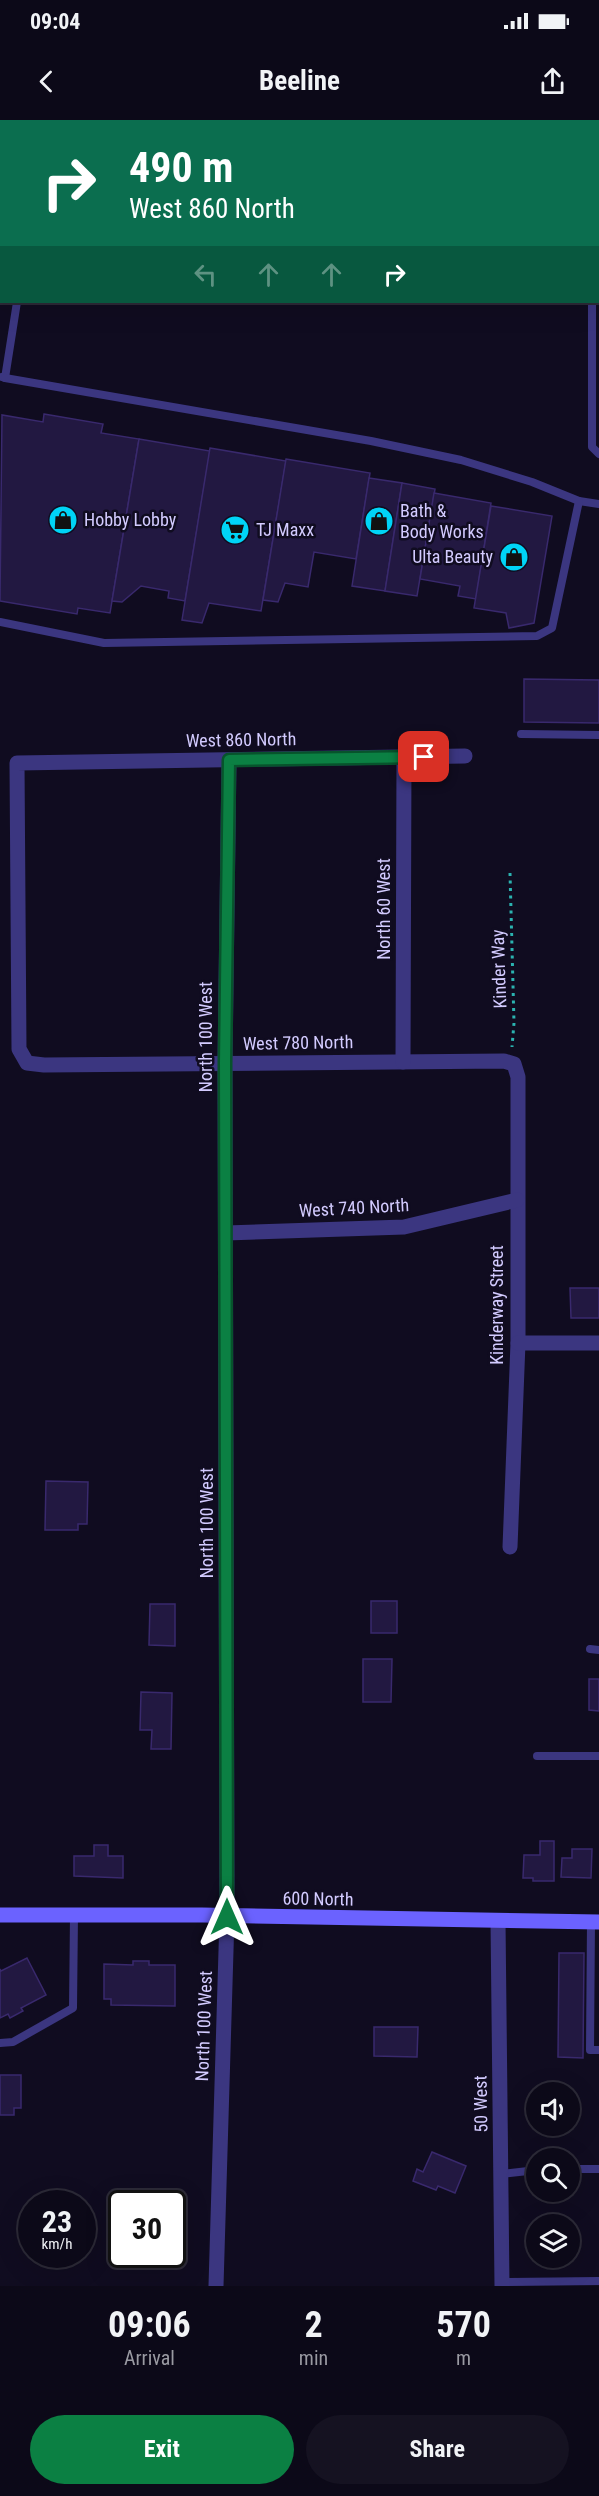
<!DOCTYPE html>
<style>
body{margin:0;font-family:"Roboto Condensed",sans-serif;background:#151221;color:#f1f3f6;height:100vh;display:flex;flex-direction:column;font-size:22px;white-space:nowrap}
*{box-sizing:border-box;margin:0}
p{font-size:20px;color:#9a9aa2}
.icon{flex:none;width:33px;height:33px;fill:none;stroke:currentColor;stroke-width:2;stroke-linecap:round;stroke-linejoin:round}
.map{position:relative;height:2166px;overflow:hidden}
.drawer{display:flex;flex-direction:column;background:#0c0918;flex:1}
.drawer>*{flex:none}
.hud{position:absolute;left:0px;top:0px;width:600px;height:183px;box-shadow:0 6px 24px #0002,0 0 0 2px #2c2a37;background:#0b6e4f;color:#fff;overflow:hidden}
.controls{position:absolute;left:526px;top:1962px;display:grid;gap:12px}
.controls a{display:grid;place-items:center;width:54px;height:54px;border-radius:50%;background:#0c0918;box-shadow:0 6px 24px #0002,0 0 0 2px #2c2a37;font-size:30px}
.speed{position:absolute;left:18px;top:2070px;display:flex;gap:12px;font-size:30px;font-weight:700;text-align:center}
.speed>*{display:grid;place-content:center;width:78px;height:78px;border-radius:50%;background:#0c0918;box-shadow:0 6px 24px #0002,0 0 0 2px #2c2a37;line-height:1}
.speed small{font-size:15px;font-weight:400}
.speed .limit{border:3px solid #111;border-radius:9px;background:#fff;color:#111}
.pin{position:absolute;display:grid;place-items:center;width:51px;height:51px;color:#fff;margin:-26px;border-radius:12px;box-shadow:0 3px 9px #0006}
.me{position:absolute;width:66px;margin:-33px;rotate:0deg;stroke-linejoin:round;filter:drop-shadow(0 0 4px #0008)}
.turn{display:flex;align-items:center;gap:21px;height:126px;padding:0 30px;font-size:27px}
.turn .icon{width:78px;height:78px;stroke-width:2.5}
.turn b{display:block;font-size:42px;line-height:51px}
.lanes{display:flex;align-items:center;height:57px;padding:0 30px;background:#0003;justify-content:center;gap:30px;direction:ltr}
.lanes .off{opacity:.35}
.eta{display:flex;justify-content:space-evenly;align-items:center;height:102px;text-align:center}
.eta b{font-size:36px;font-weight:700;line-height:42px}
.primary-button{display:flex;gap:12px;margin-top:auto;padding:12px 30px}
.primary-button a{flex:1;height:69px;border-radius:36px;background:#0b8043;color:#fff;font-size:24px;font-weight:700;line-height:69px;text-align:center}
.primary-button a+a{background:#151221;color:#f1f3f6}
.status{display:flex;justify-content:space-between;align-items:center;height:42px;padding:0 30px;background:#0c0918;direction:ltr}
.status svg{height:16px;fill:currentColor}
header{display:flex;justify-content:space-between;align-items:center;height:78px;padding:0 30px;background:#0c0918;font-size:27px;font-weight:700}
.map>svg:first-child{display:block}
.building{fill:#221841;stroke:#39296d;stroke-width:1.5}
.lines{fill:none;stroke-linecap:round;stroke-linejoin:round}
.path{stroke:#2bb3b0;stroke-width:3;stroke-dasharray:3 4.5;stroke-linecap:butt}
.lane{stroke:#3b3680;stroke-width:8}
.street{stroke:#3b3680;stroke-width:15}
.secondary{stroke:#6b62ff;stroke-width:15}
.route-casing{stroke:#07532c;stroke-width:15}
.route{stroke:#0b8043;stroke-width:10}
.labels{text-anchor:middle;stroke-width:5;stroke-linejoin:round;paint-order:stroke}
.poi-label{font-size:18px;fill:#d3cbff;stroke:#100c20;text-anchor:start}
.street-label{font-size:18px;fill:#d3cbff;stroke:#100c20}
</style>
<div class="status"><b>09:04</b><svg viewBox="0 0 49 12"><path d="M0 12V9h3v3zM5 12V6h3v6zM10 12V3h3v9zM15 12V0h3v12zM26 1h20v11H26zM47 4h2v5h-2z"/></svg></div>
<header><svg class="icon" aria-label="back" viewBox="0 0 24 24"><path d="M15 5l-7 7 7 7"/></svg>Beeline<svg class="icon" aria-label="share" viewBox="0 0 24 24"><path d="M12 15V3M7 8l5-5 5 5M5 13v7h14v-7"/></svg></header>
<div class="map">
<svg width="599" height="2166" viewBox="0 0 599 2166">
<rect width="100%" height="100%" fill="#100c20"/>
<!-- building -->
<g class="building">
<path d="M44,294L103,304L101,313L139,319L110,493L78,488L77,494L0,481L2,295L43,302Z"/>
<path d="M139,319L210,331L185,481L168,478L169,471L141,466L122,482L112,481Z"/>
<path d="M210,328L286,341L261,491L209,483L202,503L182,500Z"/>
<path d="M286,339L370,353L356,439L314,432L308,467L285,463L278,482L263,480Z"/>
<path d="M369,358L402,363L385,471L352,466Z"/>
<path d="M402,363L435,369L417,476L385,471Z"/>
<path d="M434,373L491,383L476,479L458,476L460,466L420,459Z"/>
<path d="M491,386L552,396L534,503L509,508L506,493L474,488Z"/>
<path d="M524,559L599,560V603L524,602Z"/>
<path d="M570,1168H599V1198H571Z"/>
<path d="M46,1361L88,1362L87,1404H78V1410H45Z"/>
<rect x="371" y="1481" width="26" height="32"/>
<path d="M150,1484H175V1526L149,1525Z"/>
<path d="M363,1539H392L391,1582H363Z"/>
<path d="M589,1559H599V1591L589,1590Z"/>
<path d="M141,1572L172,1573L171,1629H151L152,1610H140Z"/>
<path d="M540,1721H554V1761H533V1758H523L524,1735H540Z"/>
<path d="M94,1725H108V1736H123V1758L74,1756V1736H94Z"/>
<path d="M572,1729H592L591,1758L561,1757L562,1738H572Z"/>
<path d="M559,1833H584L583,1938L558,1937Z"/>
<path d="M27,1838L46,1875L21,1888L23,1891L10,1898L8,1894L0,1898V1849L1,1851Z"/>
<path d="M133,1841H149V1845H175V1886L111,1885V1879H104V1844L133,1845Z"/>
<path d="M374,1907H418L417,1937L374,1936Z"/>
<path d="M0,1955H21V1988H14V1995H0Z"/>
<path d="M432,2032L466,2046L455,2073L438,2066L436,2070L413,2061L417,2049L423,2052Z"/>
</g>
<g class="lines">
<!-- path -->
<path class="path" d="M510,753L514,903L512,927"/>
<!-- lane -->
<g class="lane">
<path d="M554,0V2"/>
<path d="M220,2L221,0"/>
<path d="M0,20H2"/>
<path d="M0,68H2"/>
<path d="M598,95H599"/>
<path d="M598,139H599"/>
<path d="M592,182V327L599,334"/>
<path d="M2,257L5,258L17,182"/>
<path d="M579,381L599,384"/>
<path d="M0,502L104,523L537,516L552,508L579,381L532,362L461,340L371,321L5,258"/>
<path d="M521,614L599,615"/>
<path d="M590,1529L599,1530"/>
<path d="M537,1636H599"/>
<path d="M591,1802L590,1930H599"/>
<path d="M0,1923L13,1922L73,1888L74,1795"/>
<path d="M570,2049H599"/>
<path d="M501,2054L537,2050"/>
<path d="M502,2162L599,2161"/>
</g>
<!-- street -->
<g class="street">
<path d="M465,636L17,643L19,929L27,943L44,945L504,941L514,944L518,957V1223L510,1427"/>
<path d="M403,942L404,637"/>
<path d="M226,1113L404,1107L517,1080"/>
<path d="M518,1223H599"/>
<path d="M498,1801L502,2166"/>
<path d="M216,2166L227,1797L225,943L229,640"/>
</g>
<!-- secondary -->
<path class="secondary" d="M0,1795H202L599,1802"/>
</g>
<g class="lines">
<!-- route casing -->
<g class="route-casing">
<path id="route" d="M227,1797L225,943L229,640L424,637"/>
</g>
<!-- route -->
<use href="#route" class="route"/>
</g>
<!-- icons -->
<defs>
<g id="shop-disc" transform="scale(1.5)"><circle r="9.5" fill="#00d4f6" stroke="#100c20"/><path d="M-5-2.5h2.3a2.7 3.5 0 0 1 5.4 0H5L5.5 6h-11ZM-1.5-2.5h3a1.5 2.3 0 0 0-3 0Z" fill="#111"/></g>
<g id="supermarket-disc" transform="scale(1.5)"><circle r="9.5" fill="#00d4f6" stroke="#100c20"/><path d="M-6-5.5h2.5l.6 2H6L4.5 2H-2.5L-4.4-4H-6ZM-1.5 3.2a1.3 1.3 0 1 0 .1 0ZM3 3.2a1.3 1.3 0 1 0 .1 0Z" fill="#111"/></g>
</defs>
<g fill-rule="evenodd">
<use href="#shop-disc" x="63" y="400"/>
<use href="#shop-disc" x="379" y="401"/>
<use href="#supermarket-disc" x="235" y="410"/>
<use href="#shop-disc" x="514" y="437"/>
</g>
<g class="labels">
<!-- poi labels -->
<g class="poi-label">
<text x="400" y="397">Bath &amp;<tspan x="400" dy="21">Body Works</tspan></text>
<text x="84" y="406">Hobby Lobby</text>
<text x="256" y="416">TJ Maxx</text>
<text x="493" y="443" text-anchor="end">Ulta Beauty</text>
</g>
<!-- street labels -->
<g class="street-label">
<text transform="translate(241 620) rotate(-1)" y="6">West 860 North</text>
<text transform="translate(384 789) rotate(-90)" y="6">North 60 West</text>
<text transform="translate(499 849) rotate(-92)" y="6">Kinder Way</text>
<text transform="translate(206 917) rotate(-90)" y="6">North 100 West</text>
<text transform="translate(298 923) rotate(-1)" y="6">West 780 North</text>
<text transform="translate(354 1088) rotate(-3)" y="6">West 740 North</text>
<text transform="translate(497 1185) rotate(-90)" y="6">Kinderway Street</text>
<text transform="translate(207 1403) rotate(-90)" y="6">North 100 West</text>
<text transform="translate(318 1779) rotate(1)" y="6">600 North</text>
<text transform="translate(204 1906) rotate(-88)" y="6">North 100 West</text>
<text transform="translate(481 1984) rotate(-91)" y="6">50 West</text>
</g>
</g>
</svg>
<div class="controls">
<a><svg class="icon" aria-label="sound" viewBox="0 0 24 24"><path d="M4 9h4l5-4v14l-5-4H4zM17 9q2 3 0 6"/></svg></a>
<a><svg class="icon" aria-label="search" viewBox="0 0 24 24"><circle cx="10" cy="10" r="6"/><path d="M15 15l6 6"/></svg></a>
<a><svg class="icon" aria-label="layers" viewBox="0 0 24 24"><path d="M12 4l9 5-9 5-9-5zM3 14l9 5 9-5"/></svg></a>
</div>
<div class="speed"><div>23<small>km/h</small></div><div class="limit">30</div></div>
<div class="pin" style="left:424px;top:637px;background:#d93025"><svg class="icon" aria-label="arrive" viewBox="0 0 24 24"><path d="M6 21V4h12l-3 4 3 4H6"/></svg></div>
<svg class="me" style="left:227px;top:1797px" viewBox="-20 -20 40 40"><path d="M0-17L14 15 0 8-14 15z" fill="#0b8043" stroke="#fff" stroke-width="4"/></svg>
<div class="hud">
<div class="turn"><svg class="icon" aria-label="right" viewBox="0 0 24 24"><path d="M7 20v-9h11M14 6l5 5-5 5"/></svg><div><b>490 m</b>West 860 North</div></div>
<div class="lanes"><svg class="icon off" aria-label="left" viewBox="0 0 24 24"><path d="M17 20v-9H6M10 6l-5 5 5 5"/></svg><svg class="icon off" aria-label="ahead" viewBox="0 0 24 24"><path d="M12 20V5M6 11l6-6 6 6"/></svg><svg class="icon off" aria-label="ahead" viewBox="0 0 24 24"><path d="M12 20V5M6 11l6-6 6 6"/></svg><svg class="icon" aria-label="right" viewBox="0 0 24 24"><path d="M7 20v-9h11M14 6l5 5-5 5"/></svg></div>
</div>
</div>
<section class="drawer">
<div class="eta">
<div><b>09:06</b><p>Arrival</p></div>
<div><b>2</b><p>min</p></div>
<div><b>570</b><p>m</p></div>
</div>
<div class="primary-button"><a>Exit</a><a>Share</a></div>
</section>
